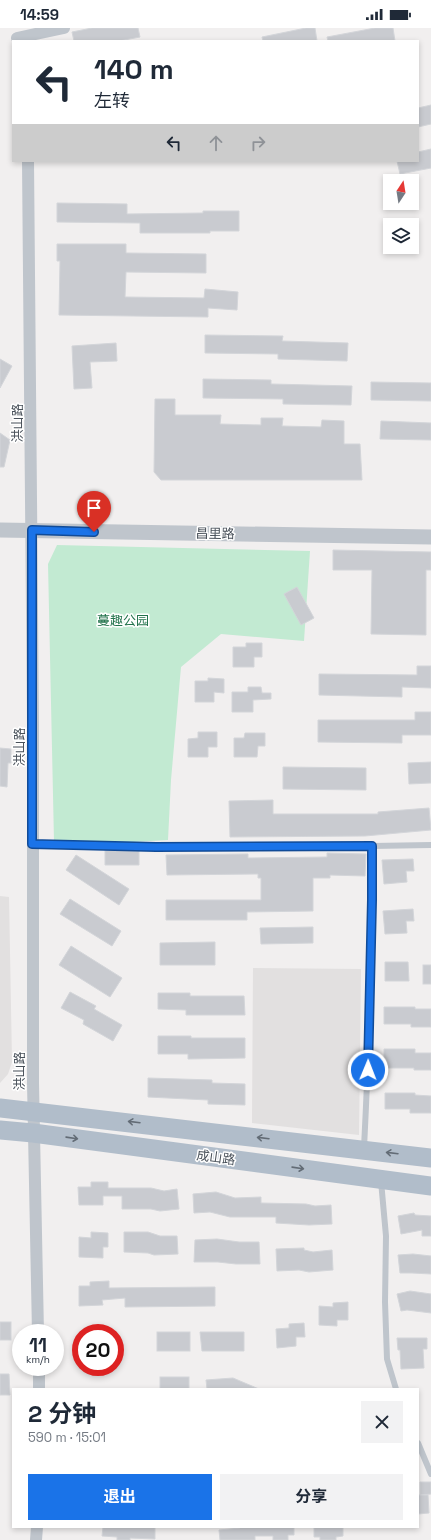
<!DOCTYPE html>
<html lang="zh">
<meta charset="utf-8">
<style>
body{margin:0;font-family:"Space Grotesk","Noto Sans SC",sans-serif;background:#f2f2f3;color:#1f2937;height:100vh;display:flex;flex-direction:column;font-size:15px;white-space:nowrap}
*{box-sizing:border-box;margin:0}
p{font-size:13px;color:#747a83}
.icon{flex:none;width:22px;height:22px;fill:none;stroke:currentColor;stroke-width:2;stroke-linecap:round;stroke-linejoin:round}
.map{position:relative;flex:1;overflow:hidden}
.side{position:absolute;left:12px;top:1360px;width:407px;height:140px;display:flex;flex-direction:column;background:#fff;border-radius:0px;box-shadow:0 2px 6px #0003}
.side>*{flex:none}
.top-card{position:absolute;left:12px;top:12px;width:407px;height:122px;border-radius:0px;box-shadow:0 2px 6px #0003;background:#fff;color:#1f2937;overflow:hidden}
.needle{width:26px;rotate:12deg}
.fabs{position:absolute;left:383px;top:146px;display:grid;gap:8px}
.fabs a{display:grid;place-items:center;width:36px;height:36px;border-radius:0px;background:#fff;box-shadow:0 2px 6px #0003;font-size:20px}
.speed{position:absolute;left:12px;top:1296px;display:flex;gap:8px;font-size:20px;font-weight:700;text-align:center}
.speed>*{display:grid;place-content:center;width:52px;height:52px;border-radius:50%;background:#fff;box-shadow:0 2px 6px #0003;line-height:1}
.speed small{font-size:10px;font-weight:400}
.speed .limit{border:6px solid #d22;background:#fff;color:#111}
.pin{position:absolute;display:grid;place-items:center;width:34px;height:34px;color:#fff;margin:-41px -17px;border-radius:50% 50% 50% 0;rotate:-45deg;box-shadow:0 0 4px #0007}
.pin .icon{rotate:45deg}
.me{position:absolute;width:44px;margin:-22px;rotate:1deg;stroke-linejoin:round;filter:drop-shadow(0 0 3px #0008)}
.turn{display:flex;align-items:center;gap:14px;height:84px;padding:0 16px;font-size:18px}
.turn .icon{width:52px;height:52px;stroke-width:2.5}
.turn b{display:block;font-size:28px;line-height:34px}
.lanes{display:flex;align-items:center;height:38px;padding:0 16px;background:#0003;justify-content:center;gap:20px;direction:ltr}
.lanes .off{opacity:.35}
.round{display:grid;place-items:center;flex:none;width:42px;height:42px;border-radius:0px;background:#f2f2f3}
.head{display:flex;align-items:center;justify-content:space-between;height:68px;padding:0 16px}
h1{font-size:24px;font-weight:700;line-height:30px}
.primary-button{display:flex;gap:8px;margin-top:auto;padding:8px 16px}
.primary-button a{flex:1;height:46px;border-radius:0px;background:#1a73e8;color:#fff;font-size:16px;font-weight:700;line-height:46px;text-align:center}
.primary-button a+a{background:#f2f2f3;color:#1f2937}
.status{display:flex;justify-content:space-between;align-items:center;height:28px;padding:0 20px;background:#fff;direction:ltr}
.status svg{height:11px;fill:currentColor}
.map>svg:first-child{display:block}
.education{fill:#e2e0e0}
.green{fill:#c2ead2}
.building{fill:#c9cbd0;stroke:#d3d5d9}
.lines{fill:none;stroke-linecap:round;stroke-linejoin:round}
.service{stroke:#bfc5cc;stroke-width:6}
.minor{stroke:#bfc5cc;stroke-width:12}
.tertiary{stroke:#bfc5cc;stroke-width:15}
.primary{stroke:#b1bdca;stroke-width:19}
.oneway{stroke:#636c76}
.route-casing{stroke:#114b97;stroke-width:10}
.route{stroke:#1a73e8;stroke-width:7}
.labels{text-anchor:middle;stroke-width:3;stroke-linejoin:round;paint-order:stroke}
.street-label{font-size:13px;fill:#49515a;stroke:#fff}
.park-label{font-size:13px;fill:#22734c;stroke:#fff}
</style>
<div class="status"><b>14:59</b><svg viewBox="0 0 49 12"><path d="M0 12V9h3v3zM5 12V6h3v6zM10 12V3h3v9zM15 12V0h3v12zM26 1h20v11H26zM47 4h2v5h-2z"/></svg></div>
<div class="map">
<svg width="431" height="1512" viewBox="0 0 431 1512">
<rect width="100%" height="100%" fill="#f1efef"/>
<!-- education -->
<g class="education">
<path d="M0,868L9,869L12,1034L8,1046L0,1055Z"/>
<path d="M253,940L361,941L359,1107L252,1095Z"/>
</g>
<!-- green -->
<path class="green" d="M57,517L310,523L304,613L221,606L181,639L171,752L168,812L96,816L54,813L48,536Z"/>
<!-- building -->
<g class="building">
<path d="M92,0H138L140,9L119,13H74L72,4Z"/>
<path d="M306,0H315L317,13H263L262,9Z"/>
<path d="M375,0H393L395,13H328L327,9Z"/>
<path d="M431,77V96L418,99V80Z"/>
<path d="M431,121V140L400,146L397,133H418V124Z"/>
<path d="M57,175L127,176V186L203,185V183H239V203H210V205H140V195L57,194Z"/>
<path d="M57,216H126V225L206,226V245L126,244L125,269L204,270L205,261L238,264L237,282L208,280V289L59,287L60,233H57Z"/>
<path d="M205,307L283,308L282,313L348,315L347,333L278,331V326L205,325Z"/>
<path d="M116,315L117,333L90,334L92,360L74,361L72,318Z"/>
<path d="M0,331L12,338L0,360Z"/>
<path d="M203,351L271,352V356L352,358L351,377L283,376V371L203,370Z"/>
<path d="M371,354L431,355V373L371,372Z"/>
<path d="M155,371H175V387H221L220,396L261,397V390H283L282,398L321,399L322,392L344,393V416H360L362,452H161L154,444Z"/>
<path d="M381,393L431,395V412L380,411Z"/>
<path d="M0,405L10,412L4,439H0Z"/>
<path d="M333,522L431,524V542H426V607L371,606L372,542H333Z"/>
<path d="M297,559L314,590L301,597L284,566Z"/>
<path d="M246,615H262V629H254V639H233V619H246Z"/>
<path d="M417,638H431V660L402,659V669L319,667V646L417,647Z"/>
<path d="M208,650L224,651V665L214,664V674H195V653H208Z"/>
<path d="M248,659H261L262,665H271V671L253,672V684H232V664H248Z"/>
<path d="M415,684H431V707H402V715L318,714V692H415Z"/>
<path d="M198,704H217V719H208V729H188V711L198,710Z"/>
<path d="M245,705H265V718H258L257,729H234V710H244Z"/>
<path d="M0,720L11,721V735H8L7,759L0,758Z"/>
<path d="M431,734V755L409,756L408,735Z"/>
<path d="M283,739L366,740V762L283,761Z"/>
<path d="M273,772V786H378V784L429,780L431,802L365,808L230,809L229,773Z"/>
<path d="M105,822L139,823V837H105Z"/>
<path d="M327,825L366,826L365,848L330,847V850H313V883L247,884V892H166V872H261V850H258V846L167,847L166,827L248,826V830L327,829Z"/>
<path d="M76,827L129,861L119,877L66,842Z"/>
<path d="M413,831L414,843H406L407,854L384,856L382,832Z"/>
<path d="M70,871L121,903L112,918L60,886Z"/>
<path d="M413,881L414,893H406L407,905L385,906L383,883Z"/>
<path d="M313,899V915L261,916L260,900Z"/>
<path d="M215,914V937H160V915Z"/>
<path d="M71,918L122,950L110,969L59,937Z"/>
<path d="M385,934H408L409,953H385Z"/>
<rect x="423" y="937" width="8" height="19"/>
<path d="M70,964L96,978L94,981L122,997L113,1013L83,996L84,992L61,980Z"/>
<path d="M158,965H190V968H244L245,987H186V982L158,981Z"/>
<path d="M384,979H415V981H431V999H411V996H384Z"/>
<path d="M158,1008H191V1010H245V1030L188,1031V1026H158Z"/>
<path d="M384,1021H415V1025H431V1042H414V1040H384Z"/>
<path d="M148,1050L212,1052V1055L245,1056V1077L208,1076V1072L148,1069Z"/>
<path d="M385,1065H415V1067L431,1068V1085H410V1081H385Z"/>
<path d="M91,1154H108V1160H151L164,1163L177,1161L179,1181L160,1183L151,1181H122V1168H103V1177H79L78,1159H91Z"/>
<path d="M216,1164L235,1170L261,1169V1175L306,1176L315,1178L331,1177L332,1196L309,1197L276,1195V1189H230L210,1184L194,1185L193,1166Z"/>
<path d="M414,1185L415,1187L431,1188V1208H422V1202L401,1206L398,1188Z"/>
<path d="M91,1204L108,1205V1219H103V1230L79,1229V1209L91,1210Z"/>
<path d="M124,1204H148L160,1208H177L178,1226L154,1227L148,1225L124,1224Z"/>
<path d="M217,1211L239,1214H259L260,1236H236L218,1234H194L195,1212Z"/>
<path d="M304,1220V1222L313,1224L332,1222L333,1242L309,1244L299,1242L277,1243L276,1221Z"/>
<path d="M413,1226L431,1228V1246L412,1245H400L398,1227Z"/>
<path d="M109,1253V1260L215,1259V1278L125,1279V1270L102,1272L103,1277L79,1278V1258H90V1254Z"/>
<path d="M410,1263L431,1266V1285L407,1282L401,1283L397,1266Z"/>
<path d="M348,1274V1292H337V1298L319,1297V1278L333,1279V1275Z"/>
<rect x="0" y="1294" width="11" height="18"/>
<path d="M304,1295L305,1309H296V1318L277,1320L276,1301L289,1300V1296Z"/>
<rect x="157" y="1304" width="33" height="19"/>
<path d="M200,1304H244V1323H202Z"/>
<path d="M397,1310H427V1321H423L424,1340L401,1341L400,1322H398Z"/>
<path d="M0,1346H9L10,1367H0Z"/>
<rect x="160" y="1349" width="29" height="12"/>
<path d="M233,1350L259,1361H207L206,1352Z"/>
<path d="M420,1454H431V1466L420,1467Z"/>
<path d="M418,1467H428L429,1485L418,1486Z"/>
<path d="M103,1499H155V1511L130,1510V1512H117V1509L102,1508Z"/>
<path d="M240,1499H294V1507H288V1512H273V1508H255V1512H220L219,1502L240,1500Z"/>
<path d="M314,1499H343V1508L336,1509V1512H320V1509H314Z"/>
</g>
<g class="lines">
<!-- service -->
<g class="service">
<path d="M32,816L156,819L372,818L431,817"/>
<path d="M364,1120C369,1020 373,919 372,818"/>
<path d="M381,1153L386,1208L385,1274L387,1331L396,1361"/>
<path d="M418,1415L431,1446"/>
</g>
<!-- minor -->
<g class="minor">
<path d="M17,10L64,0"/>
<path d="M28,133L33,696V1055L38,1305"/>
<path d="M39,1339V1361"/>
<path d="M36,1512L37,1499"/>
</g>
<!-- tertiary -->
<path class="tertiary" d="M0,502L431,509"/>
<!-- primary -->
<g class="primary">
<path d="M0,1080L431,1130"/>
<path d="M0,1102L33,1105L431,1158"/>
</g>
</g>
<!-- one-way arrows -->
<defs><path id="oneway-shaft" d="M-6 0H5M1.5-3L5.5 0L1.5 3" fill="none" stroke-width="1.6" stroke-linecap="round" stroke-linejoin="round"/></defs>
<g class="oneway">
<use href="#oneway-shaft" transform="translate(134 1094) rotate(-173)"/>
<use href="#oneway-shaft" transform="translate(72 1110) rotate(8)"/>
<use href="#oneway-shaft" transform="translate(263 1110) rotate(-173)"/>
<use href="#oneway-shaft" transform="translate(392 1125) rotate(-173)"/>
<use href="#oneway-shaft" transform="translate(298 1140) rotate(8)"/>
</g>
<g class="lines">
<!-- route casing -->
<g class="route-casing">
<path id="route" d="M94,504L32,502V816L156,819L372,818V872L368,1042"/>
</g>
<!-- route -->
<use href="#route" class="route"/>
</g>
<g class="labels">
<!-- street labels -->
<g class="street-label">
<text transform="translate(17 395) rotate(-90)" y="5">洪山路</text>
<text transform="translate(215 505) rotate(1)" y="5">昌里路</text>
<text transform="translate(19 719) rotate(-90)" y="5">洪山路</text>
<text transform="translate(19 1043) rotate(-90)" y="5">洪山路</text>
<text transform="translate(216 1129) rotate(8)" y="5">成山路</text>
</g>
<!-- park labels -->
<g class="park-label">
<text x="123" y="597">蔓趣公园</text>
</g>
</g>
</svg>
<div class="fabs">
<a><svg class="needle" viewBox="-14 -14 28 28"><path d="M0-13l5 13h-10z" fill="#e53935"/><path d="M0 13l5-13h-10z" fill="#747a83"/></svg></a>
<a><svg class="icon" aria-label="layers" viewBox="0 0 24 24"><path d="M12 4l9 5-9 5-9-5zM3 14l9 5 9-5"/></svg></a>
</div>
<div class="speed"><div>11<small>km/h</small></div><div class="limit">20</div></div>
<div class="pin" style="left:94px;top:504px;background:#d93025"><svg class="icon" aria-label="arrive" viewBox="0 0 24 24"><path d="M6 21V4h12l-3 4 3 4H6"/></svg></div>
<svg class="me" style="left:368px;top:1042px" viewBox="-20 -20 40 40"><circle r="17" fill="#1a73e8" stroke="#fff" stroke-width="3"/><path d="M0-11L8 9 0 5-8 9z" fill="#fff"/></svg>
<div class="top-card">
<div class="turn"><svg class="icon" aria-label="left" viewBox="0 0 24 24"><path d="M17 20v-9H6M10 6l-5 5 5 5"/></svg><div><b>140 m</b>左转</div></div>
<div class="lanes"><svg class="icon" aria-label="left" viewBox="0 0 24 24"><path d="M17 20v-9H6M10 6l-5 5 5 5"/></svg><svg class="icon off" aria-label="ahead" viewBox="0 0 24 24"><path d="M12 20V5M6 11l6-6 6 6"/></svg><svg class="icon off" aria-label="right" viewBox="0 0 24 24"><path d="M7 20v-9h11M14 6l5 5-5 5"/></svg></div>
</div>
<section class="side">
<div class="head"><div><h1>2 分钟</h1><p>590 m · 15:01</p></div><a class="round"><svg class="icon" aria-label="close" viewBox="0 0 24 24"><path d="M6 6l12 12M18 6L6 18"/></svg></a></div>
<div class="primary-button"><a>退出</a><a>分享</a></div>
</section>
</div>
